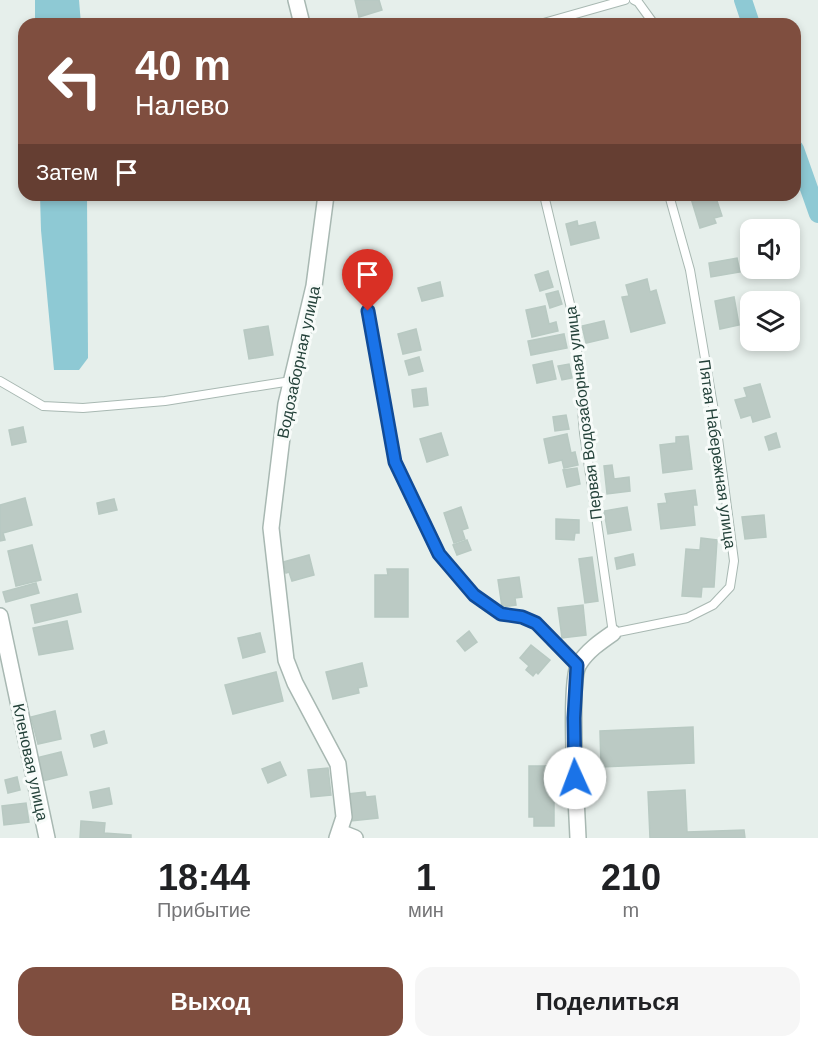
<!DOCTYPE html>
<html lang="ru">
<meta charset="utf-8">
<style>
body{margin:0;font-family:Arial,sans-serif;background:#f6f6f6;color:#202124;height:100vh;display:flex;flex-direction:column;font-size:22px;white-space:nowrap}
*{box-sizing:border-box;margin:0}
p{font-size:20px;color:#757577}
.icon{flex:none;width:33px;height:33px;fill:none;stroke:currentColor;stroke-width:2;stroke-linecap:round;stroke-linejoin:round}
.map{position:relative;height:838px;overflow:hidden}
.panel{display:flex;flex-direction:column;background:#fff;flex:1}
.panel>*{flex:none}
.hud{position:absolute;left:18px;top:18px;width:783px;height:183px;border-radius:18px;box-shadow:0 3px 9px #0003;background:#7f4e3f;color:#fff;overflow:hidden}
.controls{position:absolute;left:740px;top:219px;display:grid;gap:12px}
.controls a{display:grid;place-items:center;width:60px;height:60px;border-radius:12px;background:#fff;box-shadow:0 3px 9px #0003;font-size:30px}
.pin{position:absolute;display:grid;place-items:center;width:51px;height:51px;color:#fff;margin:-62px -26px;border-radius:50% 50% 50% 0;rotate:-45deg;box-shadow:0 0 6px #0007}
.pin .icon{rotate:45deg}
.me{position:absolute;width:66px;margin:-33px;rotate:358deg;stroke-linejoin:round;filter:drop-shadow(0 0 4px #0008)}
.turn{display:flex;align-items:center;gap:21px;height:126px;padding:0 18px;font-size:27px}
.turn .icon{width:78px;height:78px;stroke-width:2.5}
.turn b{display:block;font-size:42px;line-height:51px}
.then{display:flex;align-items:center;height:57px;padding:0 18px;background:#0003;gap:12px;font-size:22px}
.eta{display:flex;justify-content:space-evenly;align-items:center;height:102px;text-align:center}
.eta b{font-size:36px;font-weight:800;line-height:42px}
.action{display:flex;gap:12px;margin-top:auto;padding:12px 18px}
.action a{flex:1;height:69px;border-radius:18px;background:#7f4e3f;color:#fff;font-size:24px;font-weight:800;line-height:69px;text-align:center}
.action a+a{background:#f6f6f6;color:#202124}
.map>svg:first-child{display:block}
.water{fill:#8ec9d4}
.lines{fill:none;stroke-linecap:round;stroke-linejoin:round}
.canal{stroke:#8ec9d4;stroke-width:18}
.building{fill:#bbcac4;stroke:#b8c9c2;stroke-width:1.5}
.service-casing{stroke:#a8b8b2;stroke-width:10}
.minor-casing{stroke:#a8b8b2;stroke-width:18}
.service{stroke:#fff;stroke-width:8}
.minor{stroke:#fff;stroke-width:15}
.route-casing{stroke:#114b97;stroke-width:15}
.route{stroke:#1a73e8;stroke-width:10}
.labels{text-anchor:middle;stroke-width:6;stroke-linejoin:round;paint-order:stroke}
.street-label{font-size:16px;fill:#24423a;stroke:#f7fbf9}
</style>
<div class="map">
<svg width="818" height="838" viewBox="0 0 818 838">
<rect width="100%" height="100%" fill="#e6efeb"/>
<!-- water -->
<g class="water">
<path d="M35,0H79L81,24H35Z"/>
<path d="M40,195H87L88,358L79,370H54L41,230Z"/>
</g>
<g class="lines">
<!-- canal -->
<g class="canal">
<path d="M743,0L751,24"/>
<path d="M795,149L818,214"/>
</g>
</g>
<!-- building -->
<g class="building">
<path d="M355,0H379L382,10L359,17Z"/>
<path d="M690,195H715L722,216L714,218L716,223L700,228Z"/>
<path d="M577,221L578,226L595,222L599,238L571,245L566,224Z"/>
<path d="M737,258L740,272L711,277L709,263Z"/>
<path d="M548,271L553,287L540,291L535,275Z"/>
<path d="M647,279L650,292L656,290L665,323L631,332L622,297L629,296L626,285Z"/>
<path d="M440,282L443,296L422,301L418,288Z"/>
<path d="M558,291L562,304L550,308L546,294Z"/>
<path d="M734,297L739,325L720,329L715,301Z"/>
<path d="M545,306L549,324L556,322L558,331L532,337L526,310Z"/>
<path d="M604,321L608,338L586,343L582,326Z"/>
<path d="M268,326L273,355L249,359L244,330Z"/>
<path d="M416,329L421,350L403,354L398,334Z"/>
<path d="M564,334L567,348L531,355L528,341Z"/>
<path d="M419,357L423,371L409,375L405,361Z"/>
<path d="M552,361L556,379L537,383L533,365Z"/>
<path d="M569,364L572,378L562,380L558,366Z"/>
<path d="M760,384L770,417L753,422L751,415L741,418L735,400L747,397L744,388Z"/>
<path d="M426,388L428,405L414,407L412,390Z"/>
<path d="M566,415L569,429L555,431L553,417Z"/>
<path d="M23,427L26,442L12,445L9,430Z"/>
<path d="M441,433L448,455L427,462L420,439Z"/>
<path d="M776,433L780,447L769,450L765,437Z"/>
<path d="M567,434L571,453L575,452L578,465L564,468L562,460L549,463L544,439Z"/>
<path d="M688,436L692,469L663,473L660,445L676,443V437Z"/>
<path d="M612,465L614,479L629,477L630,491L607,494L604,466Z"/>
<path d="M577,468L580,484L567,487L563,470Z"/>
<path d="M695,490L697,505H693L695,525L661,529L658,504L667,503L665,494Z"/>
<path d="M25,498L32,525L3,533L5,540L0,541V505Z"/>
<path d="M114,499L117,510L99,514L97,503Z"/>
<path d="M461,507L468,528L462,530L465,539L454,543L444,513Z"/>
<path d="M627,507L631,530L608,534L604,511Z"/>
<path d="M764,515L766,537L745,539L742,517Z"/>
<path d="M556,519L579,520V533H575L574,540L556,539Z"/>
<path d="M701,538L717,540L714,587H702L701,597L682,596L686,549L700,550Z"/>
<path d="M467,540L471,550L457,555L453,545Z"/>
<path d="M32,545L41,580L16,586L8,551Z"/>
<path d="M633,554L635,565L617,569L615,558Z"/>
<path d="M309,555L314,575L292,581L289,572L286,573L283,562Z"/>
<path d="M592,557L598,601L585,603L579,559Z"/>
<path d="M387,569H408V617H375V575H388Z"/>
<path d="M519,577L522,597L515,598L516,605L502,607L498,580Z"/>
<path d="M36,583L39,593L6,602L3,592Z"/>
<path d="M77,594L81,612L35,623L31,605Z"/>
<path d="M583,605L586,635L562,638L558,608Z"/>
<path d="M67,621L73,649L39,655L33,628Z"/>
<path d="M469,631L477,642L465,651L457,641Z"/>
<path d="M260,633L265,652L243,658L238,638Z"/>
<path d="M531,645L550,660L538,674L536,672L533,676L526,670L529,666L520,658Z"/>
<path d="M362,663L367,686L358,688L359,693L333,699L326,672Z"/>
<path d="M276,672L283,701L233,714L225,685Z"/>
<path d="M55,711L61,739L38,744L31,717Z"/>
<path d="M693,727L694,763L601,767L600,731Z"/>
<path d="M104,731L107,743L94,747L91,735Z"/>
<path d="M61,752L67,775L42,781L36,758Z"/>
<path d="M280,762L286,775L268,783L262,769Z"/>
<path d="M529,766H554V826H534V817H529Z"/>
<path d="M328,768L331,795L311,797L308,770Z"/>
<path d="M17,777L20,790L8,793L5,780Z"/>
<path d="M109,788L112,804L93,808L90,792Z"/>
<path d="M685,790L687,832L744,830L745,838H650L648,792Z"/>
<path d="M365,792L366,797L375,796L378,818L351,821L348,794Z"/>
<path d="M26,803L29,822L4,825L2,806Z"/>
<path d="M81,821L105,823L104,833L131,835V838H80Z"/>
</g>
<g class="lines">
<!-- service casing -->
<g class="service-casing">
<g id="service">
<path d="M634,0L638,2L654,24"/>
<path d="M540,24L625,0"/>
<path d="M544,195L575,325L584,433L613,633L687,618L713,605L730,587L734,561L716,423L690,270L669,195"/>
<path d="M368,311L395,462L439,554L474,595L501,614L522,617L536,623L577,665"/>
<path d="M0,381L43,406L83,408L165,401L291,381"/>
</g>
</g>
<!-- minor casing -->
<g class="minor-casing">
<g id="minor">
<path d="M296,0L302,24"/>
<path d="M326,195L314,286L286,404L271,528L286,660L295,683L338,764L344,817L337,838"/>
<path d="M0,616L47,838"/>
<path d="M340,832L355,838"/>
<path d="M578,838C577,810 568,681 579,664C587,651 600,642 613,633"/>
</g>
</g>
<!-- service -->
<use href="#service" class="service"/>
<!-- minor -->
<use href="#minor" class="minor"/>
</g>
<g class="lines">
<!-- route casing -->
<g class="route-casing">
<path id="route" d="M368,311L395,462L439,554L474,595L501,614L522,617L536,623L577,665L574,718L575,778"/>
</g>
<!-- route -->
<use href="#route" class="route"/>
</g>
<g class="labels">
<!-- street labels -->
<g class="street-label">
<text transform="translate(298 362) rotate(-78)" y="6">Водозаборная улица</text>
<text transform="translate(583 413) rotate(-97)" y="6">Первая Водозаборная улица</text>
<text transform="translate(718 454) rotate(82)" y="6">Пятая Набережная улица</text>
<text transform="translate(31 762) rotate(78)" y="6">Кленовая улица</text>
</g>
</g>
</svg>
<div class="controls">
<a><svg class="icon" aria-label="sound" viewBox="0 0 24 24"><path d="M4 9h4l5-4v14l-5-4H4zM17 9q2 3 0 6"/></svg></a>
<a><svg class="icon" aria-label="layers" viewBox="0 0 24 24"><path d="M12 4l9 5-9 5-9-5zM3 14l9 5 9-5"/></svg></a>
</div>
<div class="pin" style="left:368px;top:311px;background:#d93025"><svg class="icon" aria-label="arrive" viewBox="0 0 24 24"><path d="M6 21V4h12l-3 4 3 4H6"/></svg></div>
<svg class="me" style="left:575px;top:778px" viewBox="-20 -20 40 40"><circle r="19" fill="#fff"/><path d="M0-13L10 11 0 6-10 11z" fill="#1a73e8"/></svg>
<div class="hud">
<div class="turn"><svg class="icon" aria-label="left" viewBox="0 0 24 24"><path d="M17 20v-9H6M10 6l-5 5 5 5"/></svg><div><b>40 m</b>Налево</div></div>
<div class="then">Затем<svg class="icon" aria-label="arrive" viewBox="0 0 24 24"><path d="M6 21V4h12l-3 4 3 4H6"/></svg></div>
</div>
</div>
<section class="panel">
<div class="eta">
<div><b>18:44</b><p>Прибытие</p></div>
<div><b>1</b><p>мин</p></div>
<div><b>210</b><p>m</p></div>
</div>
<div class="action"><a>Выход</a><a>Поделиться</a></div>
</section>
